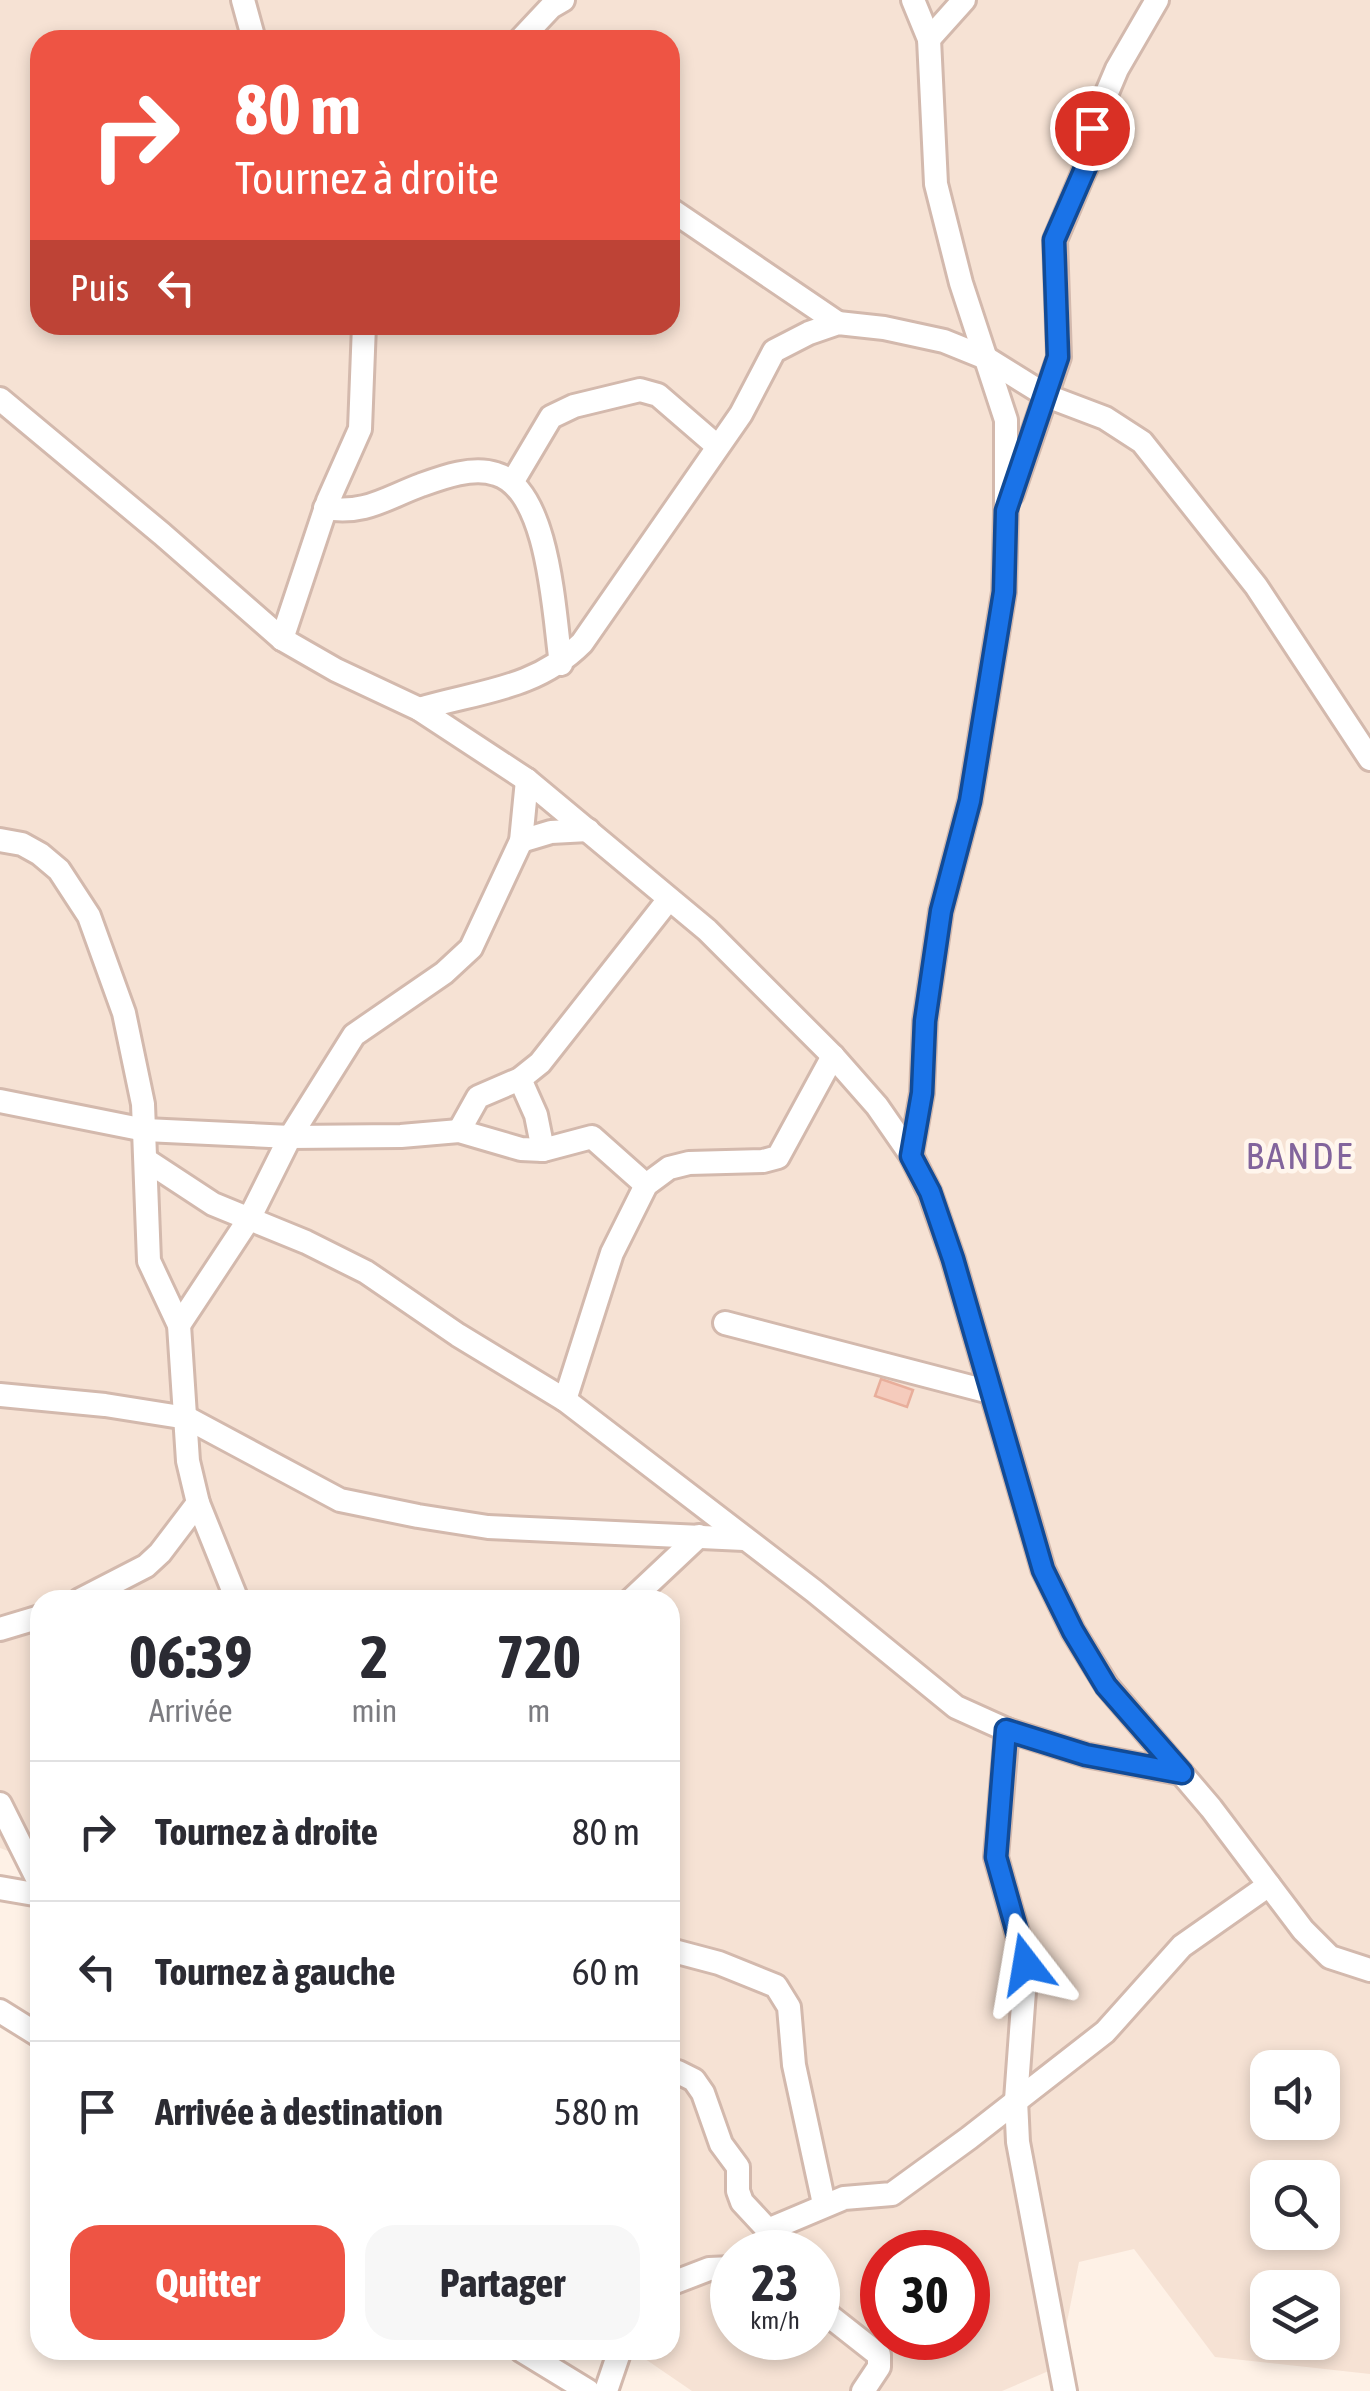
<!DOCTYPE html>
<html lang="fr">
<meta charset="utf-8">
<style>
body{margin:0;font-family:"Asap Condensed",sans-serif;background:#f7f7f7;color:#2b2b33;height:100vh;display:flex;flex-direction:column;font-size:38px;white-space:nowrap}
*{box-sizing:border-box;margin:0}
p{font-size:32px;color:#7c7c81}
.icon{flex:none;width:55px;height:55px;fill:none;stroke:currentColor;stroke-width:2;stroke-linecap:round;stroke-linejoin:round}
.map{position:relative;flex:1;overflow:hidden}
.panel{position:absolute;left:30px;top:1590px;width:650px;height:770px;display:flex;flex-direction:column;background:#fff;border-radius:30px;box-shadow:0 5px 15px #0003}
.panel>*{flex:none}
.guide{position:absolute;left:30px;top:30px;width:650px;height:305px;border-radius:30px;box-shadow:0 5px 15px #0003;background:#ee5444;color:#fff;overflow:hidden}
.buttons{position:absolute;left:1250px;top:2050px;display:grid;gap:20px}
.buttons a{display:grid;place-items:center;width:90px;height:90px;border-radius:20px;background:#fff;box-shadow:0 5px 15px #0003;font-size:50px}
.speed{position:absolute;left:710px;top:2230px;display:flex;gap:20px;font-size:50px;font-weight:700;text-align:center}
.speed>*{display:grid;place-content:center;width:130px;height:130px;border-radius:50%;background:#fff;box-shadow:0 5px 15px #0003;line-height:1}
.speed small{font-size:25px;font-weight:400}
.speed .limit{border:15px solid #d22;background:#fff;color:#111}
.pin{position:absolute;display:grid;place-items:center;width:85px;height:85px;color:#fff;margin:-42px;border:5px solid #fff;border-radius:50%;box-shadow:0 2px 10px #0007}
.me{position:absolute;width:110px;margin:-55px;rotate:346deg;stroke-linejoin:round;filter:drop-shadow(0 0 8px #0008)}
.turn{display:flex;align-items:center;gap:35px;height:210px;padding:0 40px;font-size:45px}
.turn .icon{width:130px;height:130px;stroke-width:2.5}
.turn b{display:block;font-size:70px;line-height:85px}
.then{display:flex;align-items:center;height:95px;padding:0 40px;background:#0003;gap:20px;font-size:38px}
.eta{display:flex;justify-content:space-evenly;align-items:center;height:170px;text-align:center}
.eta b{font-size:60px;font-weight:700;line-height:70px}
.cta{display:flex;gap:20px;margin-top:auto;padding:20px 40px}
.cta a{flex:1;height:115px;border-radius:30px;background:#ee5444;color:#fff;font-size:40px;font-weight:700;line-height:115px;text-align:center}
.cta a+a{background:#f7f7f7;color:#2b2b33}
ul{padding:0;list-style:none}
li{display:flex;align-items:center;gap:30px;height:140px;padding:0 40px;border-top:2px solid #e1e1e2}
li div{flex:1}
li b{display:block;font-size:38px}
li em{font-style:normal}
.map>svg:first-child{display:block}
.residential{fill:#f6e2d4;fill-rule:evenodd}
.building{fill:#f5cbbc;stroke:#e8ae9b;stroke-width:2.5}
.lines{fill:none;stroke-linecap:round;stroke-linejoin:round}
.street-casing{stroke:#d3b9ad;stroke-width:28}
.street{stroke:#fff;stroke-width:22}
.route-casing{stroke:#114b97;stroke-width:25}
.route{stroke:#1a73e8;stroke-width:18}
.labels{text-anchor:middle;stroke-width:9;stroke-linejoin:round;paint-order:stroke}
.quarter-label{font-size:38px;letter-spacing:2.5px;fill:#82649c;stroke:#fff6ed}
</style>
<div class="map">
<svg width="1370" height="2391" viewBox="0 0 1370 2391">
<rect width="100%" height="100%" fill="#fef1e6"/>
<!-- residential -->
<path class="residential" d="M0,0H1370V2374L1215,2357L1134,2249L1079,2262L1058,2367L1002,2391H692L632,2350H670V1600H40V1863L0,1848ZM40,40H670V325H40ZM1268,2068H1322V2122H1268ZM1268,2178H1322V2232H1268ZM732,2252H818V2338H732ZM882,2252H968V2338H882ZM1268,2288H1322V2342H1268Z"/>
<!-- building -->
<path class="building" d="M881,1379L913,1390L907,1407L875,1396Z"/>
<g class="lines">
<!-- street casing -->
<g class="street-casing">
<g id="street">
<path d="M243,0L254,40"/>
<path d="M929,39L964,0"/>
<path d="M520,40L551,7L563,0"/>
<path d="M670,209L838,323"/>
<path d="M0,399L162,534L282,639L336,670L419,709L527,780L707,930L833,1056L877,1106L911,1155L930,1193L953,1259L1043,1569L1073,1631L1107,1686L1211,1808L1303,1930L1330,1957L1370,1970"/>
<path d="M513,481L551,417L574,406L640,390L658,395L717,446"/>
<path d="M1012,494L1059,357L1055,240L1088,162L1092,128L1117,69L1157,0"/>
<path d="M325,508C364,515 386,498 421,485C443,477 473,466 496,474C550,490 554,617 561,664"/>
<path d="M282,639L328,501L360,429L364,325"/>
<path d="M419,709C480,691 536,689 582,643L741,414L774,351L809,333L838,323L884,328L944,341L986,358L1047,396L1105,418L1142,442L1256,586L1370,759"/>
<path d="M0,840L22,844L40,854L59,870L89,916L124,1013L143,1104L149,1261L179,1325L188,1461L198,1503L237,1600"/>
<path d="M521,841L551,832L588,830"/>
<path d="M520,1079L536,1115L543,1150"/>
<path d="M0,1101L145,1130L290,1137L401,1136L459,1131L521,1149L543,1150L592,1137L646,1185"/>
<path d="M459,1131L478,1097L520,1079L540,1063L669,899"/>
<path d="M911,1155L922,1093L925,1021L941,911L970,801L1004,592L1006,511V420L961,283L936,184L929,39L913,0"/>
<path d="M146,1160L213,1204L306,1242L366,1272L458,1335L565,1400L814,1591L956,1707L1007,1730L1086,1755L1181,1773"/>
<path d="M725,1323L990,1392"/>
<path d="M179,1325L249,1219L290,1137L354,1035L444,973L471,948L521,841L527,780"/>
<path d="M0,1395L105,1405L187,1418L340,1500L418,1516L488,1527L744,1539"/>
<path d="M565,1400L612,1253L646,1185L669,1168L689,1163L763,1161L778,1157L833,1056"/>
<path d="M80,1600L146,1566L160,1553L198,1503"/>
<path d="M631,1600L699,1536"/>
<path d="M0,1629L40,1617"/>
<path d="M1007,1730L996,1857L1026,1964L1016,2100L1018,2142L1065,2391"/>
<path d="M0,1804L40,1884"/>
<path d="M0,1888L40,1895"/>
<path d="M670,1950L719,1963L776,1986L789,2007L794,2065L824,2204"/>
<path d="M0,2011L40,2036"/>
<path d="M678,2072L694,2080L703,2093L721,2144L738,2167V2191L742,2202L768,2230L775,2252"/>
<path d="M768,2230L844,2198L892,2194L969,2138L1105,2032L1182,1946L1269,1885"/>
<path d="M670,2284L709,2269L732,2268"/>
<path d="M818,2307L879,2355V2367L863,2391"/>
<path d="M521,2350L588,2391"/>
<path d="M606,2391L620,2350"/>
</g>
</g>
<!-- street -->
<use href="#street" class="street"/>
</g>
<g class="lines">
<!-- route casing -->
<g class="route-casing">
<path id="route" d="M1026,1964L996,1857L1006,1730L1086,1755L1182,1773L1106,1686L1073,1631L1043,1570L953,1259L930,1192L911,1156L922,1093L925,1021L941,911L970,801L1004,592L1006,511L1058,357L1054,240L1088,162L1092,128"/>
</g>
<!-- route -->
<use href="#route" class="route"/>
</g>
<g class="labels">
<!-- quarter labels -->
<g class="quarter-label">
<text x="1300" y="1169">BANDE</text>
</g>
</g>
</svg>
<div class="buttons">
<a><svg class="icon" aria-label="sound" viewBox="0 0 24 24"><path d="M4 9h4l5-4v14l-5-4H4zM17 9q2 3 0 6"/></svg></a>
<a><svg class="icon" aria-label="search" viewBox="0 0 24 24"><circle cx="10" cy="10" r="6"/><path d="M15 15l6 6"/></svg></a>
<a><svg class="icon" aria-label="layers" viewBox="0 0 24 24"><path d="M12 4l9 5-9 5-9-5zM3 14l9 5 9-5"/></svg></a>
</div>
<div class="speed"><div>23<small>km/h</small></div><div class="limit">30</div></div>
<div class="pin" style="left:1092px;top:128px;background:#d93025"><svg class="icon" aria-label="arrive" viewBox="0 0 24 24"><path d="M6 21V4h12l-3 4 3 4H6"/></svg></div>
<svg class="me" style="left:1026px;top:1964px" viewBox="-20 -20 40 40"><path d="M0-17L14 15 0 8-14 15z" fill="#1a73e8" stroke="#fff" stroke-width="4"/></svg>
<div class="guide">
<div class="turn"><svg class="icon" aria-label="right" viewBox="0 0 24 24"><path d="M7 20v-9h11M14 6l5 5-5 5"/></svg><div><b>80 m</b>Tournez à droite</div></div>
<div class="then">Puis<svg class="icon" aria-label="left" viewBox="0 0 24 24"><path d="M17 20v-9H6M10 6l-5 5 5 5"/></svg></div>
</div>
<section class="panel">
<div class="eta">
<div><b>06:39</b><p>Arrivée</p></div>
<div><b>2</b><p>min</p></div>
<div><b>720</b><p>m</p></div>
</div>
<ul>
<li><svg class="icon" aria-label="right" viewBox="0 0 24 24"><path d="M7 20v-9h11M14 6l5 5-5 5"/></svg><div><b>Tournez à droite</b></div><em>80 m</em></li>
<li><svg class="icon" aria-label="left" viewBox="0 0 24 24"><path d="M17 20v-9H6M10 6l-5 5 5 5"/></svg><div><b>Tournez à gauche</b></div><em>60 m</em></li>
<li><svg class="icon" aria-label="arrive" viewBox="0 0 24 24"><path d="M6 21V4h12l-3 4 3 4H6"/></svg><div><b>Arrivée à destination</b></div><em>580 m</em></li>
</ul>
<div class="cta"><a>Quitter</a><a>Partager</a></div>
</section>
</div>
